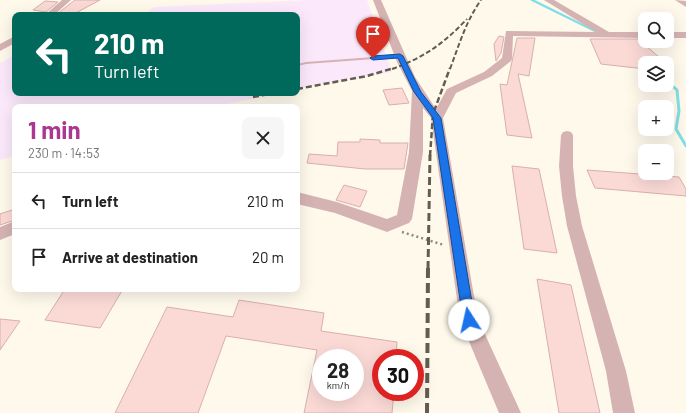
<!DOCTYPE html>
<meta charset="utf-8">
<style>
body{margin:0;font-family:Barlow,sans-serif;background:#f6f6f6;color:#222;height:100vh;display:flex;flex-direction:column;font-size:15px;white-space:nowrap}
*{box-sizing:border-box;margin:0}
p{font-size:13px;color:#767676}
.icon{flex:none;width:22px;height:22px;fill:none;stroke:currentColor;stroke-width:2;stroke-linecap:round;stroke-linejoin:round}
.map{position:relative;flex:1;overflow:hidden}
.sheet{position:absolute;left:12px;top:104px;width:288px;height:188px;display:flex;flex-direction:column;background:#fff;border-radius:8px;box-shadow:0 4px 16px #0002}
.sheet>*{flex:none}
.banner{position:absolute;left:12px;top:12px;width:288px;height:84px;border-radius:8px;box-shadow:0 4px 16px #0002;background:#00695c;color:#fff;overflow:hidden}
.controls{position:absolute;left:638px;top:12px;display:grid;gap:8px}
.controls a{display:grid;place-items:center;width:36px;height:36px;border-radius:8px;background:#fff;box-shadow:0 4px 16px #0002;font-size:20px}
.speed{position:absolute;left:312px;top:349px;display:flex;gap:8px;font-size:20px;font-weight:700;text-align:center}
.speed>*{display:grid;place-content:center;width:52px;height:52px;border-radius:50%;background:#fff;box-shadow:0 4px 16px #0002;line-height:1}
.speed small{font-size:10px;font-weight:400}
.speed .limit{border:6px solid #d22;background:#fff;color:#111}
.pin{position:absolute;display:grid;place-items:center;width:34px;height:34px;color:#fff;margin:-41px -17px;border-radius:50% 50% 50% 0;rotate:-45deg;box-shadow:0 0 4px #0007}
.pin .icon{rotate:45deg}
.me{position:absolute;width:44px;margin:-22px;rotate:350deg;stroke-linejoin:round;filter:drop-shadow(0 0 3px #0008)}
.turn{display:flex;align-items:center;gap:14px;height:84px;padding:0 16px;font-size:18px}
.turn .icon{width:52px;height:52px;stroke-width:2.5}
.turn b{display:block;font-size:28px;line-height:34px}
.round{display:grid;place-items:center;flex:none;width:42px;height:42px;border-radius:8px;background:#f6f6f6}
.headline{display:flex;align-items:center;justify-content:space-between;height:68px;padding:0 16px}
h1{font-size:24px;font-weight:700;line-height:30px;color:#ab3790}
ul{padding:0;list-style:none}
li{display:flex;align-items:center;gap:12px;height:56px;padding:0 16px;border-top:1px solid #e0e0e0}
li div{flex:1}
li b{display:block;font-size:15px}
li em{font-style:normal}
.map>svg:first-child{display:block}
.industrial{fill:#fbe9fb}
.lines{fill:none;stroke-linecap:round;stroke-linejoin:round}
.stream-far1{stroke:#81dfe5;stroke-width:2.5}
.stream{stroke:#81dfe5;stroke-width:3}
.building{fill:#fbdad6;stroke:#d7b0ab;fill-rule:evenodd}
.path{stroke:#8e897c;stroke-width:2.5;stroke-dasharray:2 3;stroke-linecap:butt}
.lane{fill:#d6b3b3;fill-rule:evenodd}
.street{fill:#d6b3b3;fill-rule:evenodd}
.rail-far3{stroke:#625d50;stroke-width:2;stroke-dasharray:5 2.5;stroke-linecap:butt}
.rail-far2{stroke:#625d50;stroke-width:2.5;stroke-dasharray:6 3;stroke-linecap:butt}
.rail-far1{stroke:#625d50;stroke-width:3;stroke-dasharray:8 4;stroke-linecap:butt}
.rail{stroke:#625d50;stroke-width:4;stroke-dasharray:10 5;stroke-linecap:butt}
.route{fill:#1a73e8;stroke:#114b97}
</style>
<div class="map">
<svg width="686" height="413" viewBox="0 0 686 413">
<rect width="100%" height="100%" fill="#fff9ec"/>
<!-- industrial -->
<g class="industrial">
<path d="M308,0H367L392,72L297,89V15H143L154,7Z"/>
<path d="M15,55V93H280L213,107H15V156L0,160V63Z"/>
</g>
<g class="lines">
<!-- stream-far1 -->
<path class="stream-far1" d="M532,0L595,31"/>
<!-- stream -->
<path class="stream" d="M667,81L677,90L679,111L676,129L686,146"/>
</g>
<!-- building -->
<g class="building">
<path d="M75,0H100L72,15L57,14Z"/>
<path d="M45,1L58,2L46,12L33,10Z"/>
<path d="M499,36L504,37L501,53L496,61L494,44Z"/>
<path d="M517,38H535L529,76L518,74L532,138L507,135L500,84L507,85Z"/>
<path d="M590,39H638L666,63H645V69L601,64Z"/>
<path d="M402,88L409,103L389,105L383,90Z"/>
<path d="M360,139L380,140V143H408L404,169H365L307,163L309,154L337,156L338,142H360Z"/>
<path d="M512,166L539,169L557,253L524,249Z"/>
<path d="M587,170L679,177L686,189V196L595,188Z"/>
<path d="M344,185L367,191L360,207L336,200Z"/>
<path d="M15,209V220L0,225V214Z"/>
<path d="M537,279L571,285L600,413H559Z"/>
<path d="M65,289H123L100,328L45,320Z"/>
<path d="M239,300L324,313L321,331L397,342L396,358H381V392H394L392,413H304L317,350L226,336L198,413H115L167,307L233,317ZM321,358H355V392H321Z"/>
<path d="M0,319L20,321L0,350Z"/>
</g>
<g class="lines">
<!-- path -->
<path class="path" d="M402,232L444,245"/>
<!-- lane -->
<path class="lane" d="M400,55L402,56V57L306,64L297,66V64L306,62Z"/>
<!-- street -->
<g class="street">
<path d="M62,0H71L54,15H45Z"/>
<path d="M373,0H381L415,77L436,109L447,89L484,72L502,58L506,31L596,32L544,0H554L609,32H645V38L513,36L512,59L511,61L492,76L456,93L443,118L478,319L521,413H499L460,320L431,118L423,108V152L412,219L409,223L387,232L335,213L297,204V192L337,202L387,219L397,215L409,152L412,91L397,62Z"/>
<path d="M675,0L686,1V7Z"/>
<rect x="667" y="32" width="19" height="6"/>
<path d="M15,36V43L0,51V44Z"/>
<path d="M567,131L571,132L573,135V166L576,196L582,226L626,371L635,413H613L606,371L567,226L562,196L559,166L561,135L563,132Z"/>
<path d="M15,221V234L0,240V227Z"/>
</g>
<!-- rail-far3 -->
<g class="rail-far3">
<path d="M392,69C425,57 443,44 467,19"/>
<path d="M450,69C459,45 466,21 481,0"/>
</g>
<!-- rail-far2 -->
<g class="rail-far2">
<path d="M297,89L367,76L394,68"/>
<path d="M253,97L275,93"/>
<path d="M430,156L433,114L450,68"/>
</g>
<!-- rail-far1 -->
<path class="rail-far1" d="M428,269L430,155"/>
<!-- rail -->
<path class="rail" d="M427,413L428,268"/>
</g>
<!-- route -->
<path class="route" d="M400,54L403,56L421,92L441,118L475,320L473,324L469,325L465,324L463,320L433,118L414,92L398,58L373,60L370,58L373,56Z"/>
</svg>
<div class="controls">
<a><svg class="icon" aria-label="search" viewBox="0 0 24 24"><circle cx="10" cy="10" r="6"/><path d="M15 15l6 6"/></svg></a>
<a><svg class="icon" aria-label="layers" viewBox="0 0 24 24"><path d="M12 4l9 5-9 5-9-5zM3 14l9 5 9-5"/></svg></a>
<a>+</a>
<a>−</a>
</div>
<div class="speed"><div>28<small>km/h</small></div><div class="limit">30</div></div>
<div class="pin" style="left:373px;top:58px;background:#d93025"><svg class="icon" aria-label="arrive" viewBox="0 0 24 24"><path d="M6 21V4h12l-3 4 3 4H6"/></svg></div>
<svg class="me" style="left:469px;top:320px" viewBox="-20 -20 40 40"><circle r="19" fill="#fff"/><path d="M0-13L10 11 0 6-10 11z" fill="#1a73e8"/></svg>
<div class="banner">
<div class="turn"><svg class="icon" aria-label="left" viewBox="0 0 24 24"><path d="M17 20v-9H6M10 6l-5 5 5 5"/></svg><div><b>210 m</b>Turn left</div></div>
</div>
<section class="sheet">
<div class="headline"><div><h1>1 min</h1><p>230 m · 14:53</p></div><a class="round"><svg class="icon" aria-label="close" viewBox="0 0 24 24"><path d="M6 6l12 12M18 6L6 18"/></svg></a></div>
<ul>
<li><svg class="icon" aria-label="left" viewBox="0 0 24 24"><path d="M17 20v-9H6M10 6l-5 5 5 5"/></svg><div><b>Turn left</b></div><em>210 m</em></li>
<li><svg class="icon" aria-label="arrive" viewBox="0 0 24 24"><path d="M6 21V4h12l-3 4 3 4H6"/></svg><div><b>Arrive at destination</b></div><em>20 m</em></li>
</ul>
</section>
</div>
